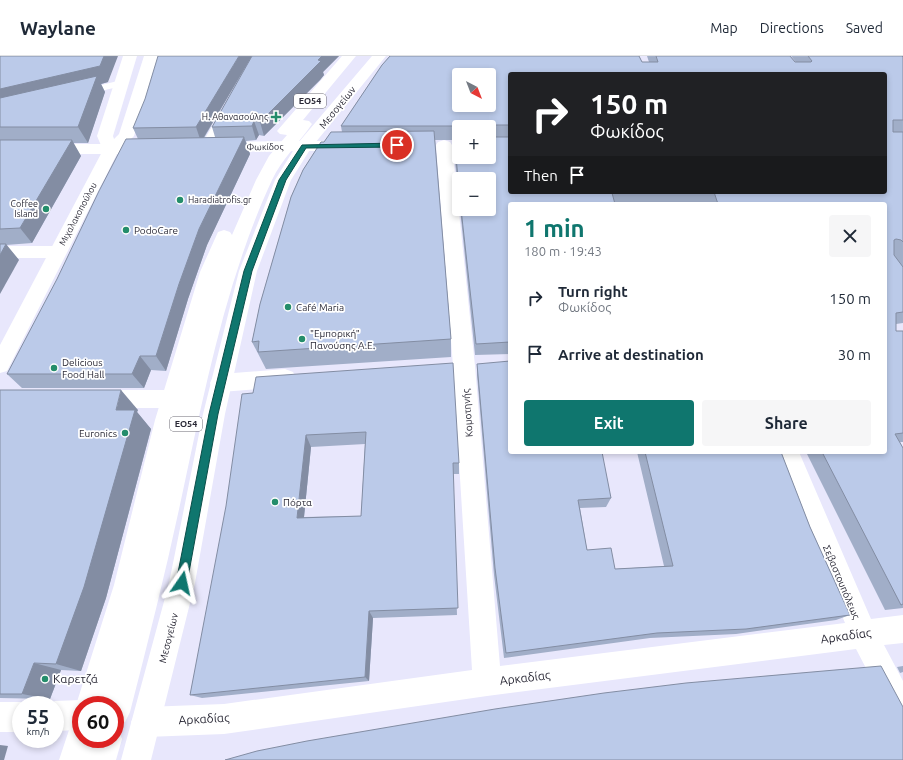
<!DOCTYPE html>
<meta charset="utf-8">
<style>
body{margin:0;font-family:Ubuntu,sans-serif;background:#f6f6f7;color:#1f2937;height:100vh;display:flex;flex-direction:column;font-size:15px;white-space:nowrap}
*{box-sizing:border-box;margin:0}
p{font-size:13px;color:#747a83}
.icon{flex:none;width:22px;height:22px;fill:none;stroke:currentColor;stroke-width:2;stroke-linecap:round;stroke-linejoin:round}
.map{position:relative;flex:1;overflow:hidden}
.side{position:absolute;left:508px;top:146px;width:379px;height:252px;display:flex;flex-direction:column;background:#fff;border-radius:4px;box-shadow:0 2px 6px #0003}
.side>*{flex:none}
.guide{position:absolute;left:508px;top:16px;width:379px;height:122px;border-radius:4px;box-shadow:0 2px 6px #0003;background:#202124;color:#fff;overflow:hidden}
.needle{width:26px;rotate:138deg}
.tools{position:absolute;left:452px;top:12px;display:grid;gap:8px}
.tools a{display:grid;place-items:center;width:44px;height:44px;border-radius:4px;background:#fff;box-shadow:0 2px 6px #0003;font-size:20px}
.speed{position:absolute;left:12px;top:640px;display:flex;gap:8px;font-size:20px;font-weight:700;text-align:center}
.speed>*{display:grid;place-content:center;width:52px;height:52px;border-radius:50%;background:#fff;box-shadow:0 2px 6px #0003;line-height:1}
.speed small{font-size:10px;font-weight:400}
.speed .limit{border:6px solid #d22;background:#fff;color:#111}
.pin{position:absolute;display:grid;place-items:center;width:34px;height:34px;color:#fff;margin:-17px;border:2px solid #fff;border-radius:50%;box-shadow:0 1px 4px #0007}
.me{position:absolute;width:44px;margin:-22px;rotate:11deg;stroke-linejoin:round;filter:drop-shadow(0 0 3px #0008)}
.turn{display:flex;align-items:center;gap:14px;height:84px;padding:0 16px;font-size:18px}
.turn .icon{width:52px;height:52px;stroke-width:2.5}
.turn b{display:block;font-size:28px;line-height:34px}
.then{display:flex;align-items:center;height:38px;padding:0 16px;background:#0003;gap:8px;font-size:15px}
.round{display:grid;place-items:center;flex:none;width:42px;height:42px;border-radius:4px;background:#f6f6f7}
.overview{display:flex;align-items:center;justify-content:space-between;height:68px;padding:0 16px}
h1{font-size:24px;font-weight:600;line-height:30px;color:#0f766e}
.button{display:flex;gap:8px;margin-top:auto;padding:8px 16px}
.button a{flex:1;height:46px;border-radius:4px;background:#0f766e;color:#fff;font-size:16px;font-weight:600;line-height:46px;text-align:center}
.button a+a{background:#f6f6f7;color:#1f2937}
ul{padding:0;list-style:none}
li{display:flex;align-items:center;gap:12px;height:56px;padding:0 16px}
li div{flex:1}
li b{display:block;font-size:15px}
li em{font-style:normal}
header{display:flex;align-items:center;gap:24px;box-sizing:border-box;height:56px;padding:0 20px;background:#fff;border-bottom:1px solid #e0e1e3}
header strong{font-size:19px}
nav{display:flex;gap:22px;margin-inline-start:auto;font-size:14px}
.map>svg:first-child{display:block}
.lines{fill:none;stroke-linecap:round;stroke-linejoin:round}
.pedestrian{fill:#fff;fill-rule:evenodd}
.minor{fill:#fff;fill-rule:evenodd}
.tertiary{fill:#fff;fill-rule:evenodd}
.primary{fill:#fff;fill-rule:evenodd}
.wall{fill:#a1aec8;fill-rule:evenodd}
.shaded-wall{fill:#838da3}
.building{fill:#bbcae9;stroke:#838da3;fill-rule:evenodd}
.route{fill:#0f766e;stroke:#0a4d48}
.poi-dot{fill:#248d6b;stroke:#fff;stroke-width:1.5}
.labels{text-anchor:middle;stroke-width:3.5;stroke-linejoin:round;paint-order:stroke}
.shield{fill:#fff;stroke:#6a6972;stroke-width:1}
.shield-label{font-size:9px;font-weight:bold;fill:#2a2936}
.far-poi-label{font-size:9px;fill:#2a2936;stroke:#fff;text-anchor:end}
.far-street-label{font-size:9px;fill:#2a2936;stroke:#fff}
.street-label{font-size:10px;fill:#2a2936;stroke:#fff}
.poi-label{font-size:10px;fill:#2a2936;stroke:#fff;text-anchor:start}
.near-street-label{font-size:12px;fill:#2a2936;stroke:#fff}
.near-poi-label{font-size:12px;fill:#2a2936;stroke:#fff;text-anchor:start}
</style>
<header>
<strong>Waylane</strong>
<nav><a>Map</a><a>Directions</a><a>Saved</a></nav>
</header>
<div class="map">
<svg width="903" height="704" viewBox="0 0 903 704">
<rect width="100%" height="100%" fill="#e8e7fc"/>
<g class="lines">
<!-- pedestrian -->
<g class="pedestrian">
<path d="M122,24L128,27L126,29L80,40L74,37L76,35Z"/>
<path d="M226,54L230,55L232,57L212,91L210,94H202L200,91L220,57L222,55Z"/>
</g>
<!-- minor -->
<g class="minor">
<path d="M444,84L450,86L452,89L475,310L500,610L845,567L775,396H799L871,563L903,559V587L884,589L903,625V669L893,664L856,593L487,640L224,678L146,681L136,676L131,666L136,656L146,651L224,648L472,614L453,310L436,89L438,86Z"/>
<path d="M304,85H347L353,87L355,90L353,93L347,95H304L298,93L296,90L298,87Z"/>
<path d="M0,190H58L64,191L67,196L64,201L58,202H0Z"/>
<path d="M285,313L293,316L296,322L293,328L285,331L221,336L213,333L210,327L213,321L221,318Z"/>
<path d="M99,334H172L180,337L183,343L180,349L172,352H99L91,349L88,343L91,337Z"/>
<path d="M81,644L91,649H81V674L55,675V649H46L55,645Z"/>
<path d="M0,646H21L27,649H21V676H0Z"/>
</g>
<!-- tertiary -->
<g class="tertiary">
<path d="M304,85L310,87L312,90L310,93L304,95L217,96L211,94L209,91L211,88L217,86Z"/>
<path d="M0,88H133L139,90L141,93L139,96L133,98H0Z"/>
</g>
<!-- primary -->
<g class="primary">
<path d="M123,0H137L113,80L114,83L119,78L144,0H158L134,80L118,96L7,315L0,317V289L103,94L97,80Z"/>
<path d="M342,0H356L303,64L309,65L312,68C299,87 282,103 272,124C226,223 204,337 181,444C166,515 148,586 130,656L125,666L115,671V649H81V659L76,649L114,529L155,364L200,216L218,176L224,174L230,176L232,179L256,124L269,100L287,79L280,78L277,75Z"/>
<path d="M372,0H386L311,92L291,124L257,215L225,358L195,527L151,704H121L169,527L203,358L239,215L275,124L298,87Z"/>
<path d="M81,667V683H115V671L118,672L122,683L116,704H59L70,671Z"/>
</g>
</g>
<!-- wall -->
<g class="wall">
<path d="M0,0L108,26L101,28L105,36L88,87H73L81,100L32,187L6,189L19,204L0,199Z"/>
<path d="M252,0L204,82L215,81L212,71L252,0H339L323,16L324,19L320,24L264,80L259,79L256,84L246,85L250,98L207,189L188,243L166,315L151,314L144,332H22L7,318L138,83L133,72Z"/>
<path d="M390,0H639L642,6H649L647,0H790L796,6L791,0H902L903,1V267L896,268V275H903V386H900L903,392V552L885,554L806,396H885V148H510V298L475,299L460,153H489V123H459V146L454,95V84H435L451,283V301L266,313L252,286L260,248L291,141L303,114L321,86H324L331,76H342L341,70L382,9ZM510,18H885V136H510ZM459,19H489V49H459ZM459,71H489V101H459Z"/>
<path d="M477,308L611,442L606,451L580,452L587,494L615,513L664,510L637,396H781L810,471L850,559L836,564L736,578L650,582L504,602L494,519L477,319Z"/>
<path d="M0,334L138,354L137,356L151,373L106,542L81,615L61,614L50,643L0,642Z"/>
<path d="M253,337L459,407V418H453L457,559L373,562L369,625L202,642L190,639ZM365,388L361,460L304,461L311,391Z"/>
<path d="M903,610V616L900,617L897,611Z"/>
</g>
<!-- shaded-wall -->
<g class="shaded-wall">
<path d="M104,0H118L108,26L101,28L105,36L88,87L78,71L0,52V33Z"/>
<path d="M239,0H252L201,86L196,71Z"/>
<path d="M322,0H339L323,16L324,19L320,24L264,80L260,66Z"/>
<path d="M254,65L259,79L256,84L252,70Z"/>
<path d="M244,81L250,98L207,189L188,243L166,315L156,300L179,228L199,173Z"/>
<path d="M72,84L81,100L32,187L20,172Z"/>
<path d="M6,188L19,204L0,238V199Z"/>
<path d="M140,300L151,314L144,332L132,318Z"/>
<path d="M121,334L138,354L137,356L151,373L106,542L81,615L56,608Z"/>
<path d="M306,379L311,391L303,471L297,462Z"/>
<path d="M369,555L373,562L369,625L365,621Z"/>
<path d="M34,607L61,614L50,643L22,638Z"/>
<path d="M0,689L8,690L4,704H0Z"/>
</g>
<!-- building -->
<g class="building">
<path d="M0,0H104L100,10L0,33Z"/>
<path d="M158,0H239L196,71L133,72L145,43Z"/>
<path d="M252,0H322L318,4L321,5L260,66L254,65L252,70L212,71Z"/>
<path d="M390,0H639L642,6H658L656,0H790L795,6H811L812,5L808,0H902L903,1V64H893V76H903V186L901,184L896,183L894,184V199L903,211V256L896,257V275H903V377L895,378L903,392V548L901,549L822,396H885V148H718L714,136L612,137L615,148H510V286L476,288L461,153H489V123H459V131L454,82L459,81V101H489V81H510V136H885V18H510V69H489V71H460L459,70H341L382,9ZM459,19H489V49H459Z"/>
<path d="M97,20L78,71H0V42Z"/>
<path d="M434,75L451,283L258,296L259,285L252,286L260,248L291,141L303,114L321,86H324L331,76Z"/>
<path d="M244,81L199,173L179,228L156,300H140L132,318H7L57,223L99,135L126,83Z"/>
<path d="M0,84H72L20,172L0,173Z"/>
<path d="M0,188H6L0,199Z"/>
<path d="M510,305V396H602L611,442L578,444L587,494L611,492L615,513L673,510L645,396H781L810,471L850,559L746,573L657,577L506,597L495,512L477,308Z"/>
<path d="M453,307L459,407H453L458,552L369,555L365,621L190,639L226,450L242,338L253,337L256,321ZM366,376L361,460L297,462L306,379Z"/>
<path d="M0,334H121L116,354H135L84,531L56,608L34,607L22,638H0Z"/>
<path d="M881,610L903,651V704H225L257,695L307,685L495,653L604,637L686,627Z"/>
</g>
<!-- route -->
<path class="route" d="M397,87L400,88V91L306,92L286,124L252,215L218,358L187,527L186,531L182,532L178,531L176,527L209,358L244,215L279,124L302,89Z"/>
<!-- markers -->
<g class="poi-dot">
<path d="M274 55h4v4h4v4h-4v4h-4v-4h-4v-4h4z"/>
<circle cx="180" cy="144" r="4"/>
<circle cx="46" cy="153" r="4"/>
<circle cx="126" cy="174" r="4"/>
<circle cx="288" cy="251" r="4"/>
<circle cx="302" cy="283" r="4"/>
<circle cx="54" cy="312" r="4"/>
<circle cx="125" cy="377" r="4"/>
<circle cx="275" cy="446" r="4"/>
<circle cx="45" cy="623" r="4"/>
</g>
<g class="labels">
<!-- shield labels -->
<g class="shield">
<rect x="294" y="38" width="32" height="14" rx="3"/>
<rect x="170" y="361" width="32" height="14" rx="3"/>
</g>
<g class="shield-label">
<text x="310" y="48">ΕΟ54</text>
<text x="186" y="371">ΕΟ54</text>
</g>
<!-- far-poi labels -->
<g class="far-poi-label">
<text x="268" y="64">Η. Αθανασούλης</text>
<text x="188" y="147" text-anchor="start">Haradiatrofis.gr</text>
<text x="38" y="151">Coffee<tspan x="38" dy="10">Island</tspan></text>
</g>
<!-- far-street labels -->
<g class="far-street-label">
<text transform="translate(265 91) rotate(-1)" y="3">Φωκίδος</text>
<text transform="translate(78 158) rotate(-62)" y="3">Μιχαλακοπούλου</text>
</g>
<!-- street labels -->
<g class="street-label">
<text transform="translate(337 51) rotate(-51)" y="4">Μεσογείων</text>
<text transform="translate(467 357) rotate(-94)" y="4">Κομοτηνής</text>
<text transform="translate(842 526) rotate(67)" y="4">Σεβαστουπόλεως</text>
<text transform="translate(168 582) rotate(-76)" y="4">Μεσογείων</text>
</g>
<!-- poi labels -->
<g class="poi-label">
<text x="134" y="178">PodoCare</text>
<text x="296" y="255">Café Maria</text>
<text x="310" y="281">"Εμπορική"<tspan x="310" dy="12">Πανούσης Α.Ε.</tspan></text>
<text x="62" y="310">Delicious<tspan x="62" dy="12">Food Hall</tspan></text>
<text x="117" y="381" text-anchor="end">Euronics</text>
<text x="283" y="450">Πόρτα</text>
</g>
<!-- near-street labels -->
<g class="near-street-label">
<text transform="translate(846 580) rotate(-8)" y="4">Αρκαδίας</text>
<text transform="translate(525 622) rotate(-7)" y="4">Αρκαδίας</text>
<text transform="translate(204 663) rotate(-3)" y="4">Αρκαδίας</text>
</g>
<!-- near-poi labels -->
<g class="near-poi-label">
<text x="53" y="627">Καρετζά</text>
</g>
</g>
</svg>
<div class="tools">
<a><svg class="needle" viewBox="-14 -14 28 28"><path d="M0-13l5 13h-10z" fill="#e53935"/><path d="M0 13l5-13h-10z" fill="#747a83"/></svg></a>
<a>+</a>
<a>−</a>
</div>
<div class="speed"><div>55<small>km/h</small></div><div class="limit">60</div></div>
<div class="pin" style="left:397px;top:89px;background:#d93025"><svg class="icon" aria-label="arrive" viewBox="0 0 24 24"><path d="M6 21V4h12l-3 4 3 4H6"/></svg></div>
<svg class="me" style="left:182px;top:527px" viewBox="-20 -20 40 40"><path d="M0-17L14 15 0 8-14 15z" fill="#0f766e" stroke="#fff" stroke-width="4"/></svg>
<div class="guide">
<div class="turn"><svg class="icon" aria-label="right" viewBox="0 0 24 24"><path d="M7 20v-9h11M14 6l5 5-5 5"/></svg><div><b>150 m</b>Φωκίδος</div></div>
<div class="then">Then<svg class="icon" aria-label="arrive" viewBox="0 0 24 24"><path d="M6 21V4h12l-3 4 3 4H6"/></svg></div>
</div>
<section class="side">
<div class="overview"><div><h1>1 min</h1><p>180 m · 19:43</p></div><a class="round"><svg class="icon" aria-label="close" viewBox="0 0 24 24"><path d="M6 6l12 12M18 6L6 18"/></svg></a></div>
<ul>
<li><svg class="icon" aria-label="right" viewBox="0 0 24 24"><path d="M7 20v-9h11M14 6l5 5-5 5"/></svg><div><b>Turn right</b><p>Φωκίδος</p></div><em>150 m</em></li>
<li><svg class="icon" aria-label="arrive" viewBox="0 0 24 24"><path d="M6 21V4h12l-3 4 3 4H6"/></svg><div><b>Arrive at destination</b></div><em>30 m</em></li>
</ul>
<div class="button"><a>Exit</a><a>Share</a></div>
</section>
</div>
